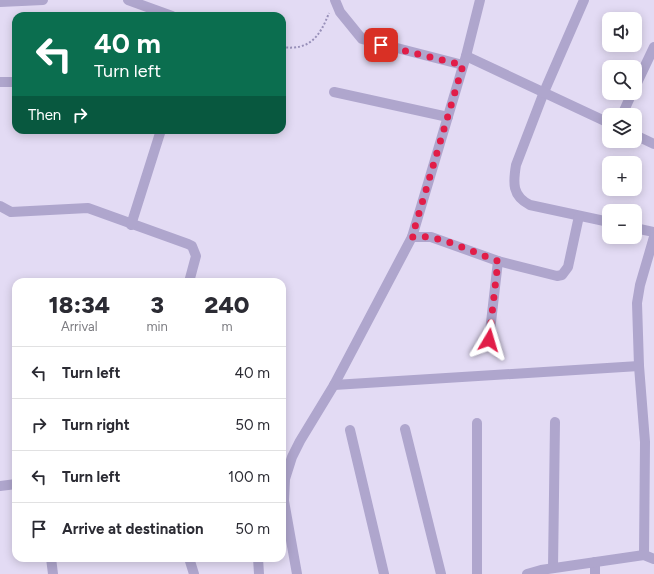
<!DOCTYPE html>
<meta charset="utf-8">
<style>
body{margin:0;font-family:Figtree,sans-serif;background:#f2f2f3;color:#2b2b33;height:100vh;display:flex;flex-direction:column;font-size:15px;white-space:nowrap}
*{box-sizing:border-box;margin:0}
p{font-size:13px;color:#7c7c81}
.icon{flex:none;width:22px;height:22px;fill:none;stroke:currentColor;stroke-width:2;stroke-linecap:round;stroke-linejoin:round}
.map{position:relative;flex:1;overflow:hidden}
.drawer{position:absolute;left:12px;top:278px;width:274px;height:284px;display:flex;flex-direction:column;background:#fff;border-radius:12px;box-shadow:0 2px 10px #0003}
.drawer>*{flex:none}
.hud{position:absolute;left:12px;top:12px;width:274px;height:122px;border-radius:12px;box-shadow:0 2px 10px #0003;background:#0b6e4f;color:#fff;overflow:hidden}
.tools{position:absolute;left:602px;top:12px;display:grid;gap:8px}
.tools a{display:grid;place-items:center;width:40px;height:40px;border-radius:8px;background:#fff;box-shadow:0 2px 10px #0003;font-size:20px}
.pin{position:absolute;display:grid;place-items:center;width:34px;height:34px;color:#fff;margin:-17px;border-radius:8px;box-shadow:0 2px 6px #0006}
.me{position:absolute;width:44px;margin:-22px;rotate:7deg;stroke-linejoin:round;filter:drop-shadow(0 0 3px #0008)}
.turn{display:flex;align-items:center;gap:14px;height:84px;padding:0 16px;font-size:18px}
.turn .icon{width:52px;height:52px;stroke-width:2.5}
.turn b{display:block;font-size:28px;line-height:34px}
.then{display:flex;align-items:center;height:38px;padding:0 16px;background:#0003;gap:8px;font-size:15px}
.eta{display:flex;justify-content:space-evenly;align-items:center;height:68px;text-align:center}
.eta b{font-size:24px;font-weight:800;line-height:28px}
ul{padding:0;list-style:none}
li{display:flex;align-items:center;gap:12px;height:52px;padding:0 16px;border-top:1px solid #e1e1e2}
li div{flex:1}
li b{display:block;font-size:15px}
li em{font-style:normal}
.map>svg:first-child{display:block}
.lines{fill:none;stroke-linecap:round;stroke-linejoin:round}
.path{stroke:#9890b9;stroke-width:2;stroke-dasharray:2 2;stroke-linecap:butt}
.minor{stroke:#afa6cd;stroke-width:10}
.route{stroke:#e11d48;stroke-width:7;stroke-dasharray:0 12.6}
</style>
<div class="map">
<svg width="654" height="574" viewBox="0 0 654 574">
<rect width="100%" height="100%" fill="#e3dbf4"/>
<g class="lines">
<!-- path -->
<path class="path" d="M282,47C310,51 320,36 329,13"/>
<!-- minor -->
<g class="minor">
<path d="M128,0L172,16"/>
<path d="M335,0L340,12L362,39L463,65"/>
<path d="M584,0L544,92L516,165C513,183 512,196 530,205L609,222"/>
<path d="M0,2L43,0"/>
<path d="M466,56L609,123"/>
<path d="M0,82H16"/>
<path d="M635,87L654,47"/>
<path d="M334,92L448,117"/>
<path d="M622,115L632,93"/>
<path d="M635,135L654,144"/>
<path d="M0,206L11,212L88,208L188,244L192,246L196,256L189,282"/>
<path d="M131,225L161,130"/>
<path d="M635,228L654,232"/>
<path d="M412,237H431L498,261L557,276L562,275L568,267L579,216"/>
<path d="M489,340L498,261"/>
<path d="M334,385L639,366"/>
<path d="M477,423V574"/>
<path d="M405,429L441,574"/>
<path d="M350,430L384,574"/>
<path d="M0,486L16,484"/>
<path d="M644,555L645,442L639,366L637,303L640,285L654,237"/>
<path d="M51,558L53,574"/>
<path d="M189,558L194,574"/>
<path d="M258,558L259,574"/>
<path d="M595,562V574"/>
<path d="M553,568L555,422"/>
<path d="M297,574L284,501L285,479L292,457L300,441L334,385L412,237L466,56L480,0"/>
<path d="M527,574L541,570L644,555L654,559"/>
</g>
</g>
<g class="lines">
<!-- route -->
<path class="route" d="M381,45L463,65L412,237C438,233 473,253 498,261L489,340"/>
</g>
</svg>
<div class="tools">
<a><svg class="icon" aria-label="sound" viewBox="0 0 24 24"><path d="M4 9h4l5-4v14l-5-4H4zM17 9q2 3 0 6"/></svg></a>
<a><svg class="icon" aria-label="search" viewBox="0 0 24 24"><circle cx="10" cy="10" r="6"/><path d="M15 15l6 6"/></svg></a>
<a><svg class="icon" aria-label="layers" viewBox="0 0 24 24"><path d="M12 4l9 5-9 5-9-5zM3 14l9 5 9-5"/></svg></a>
<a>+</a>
<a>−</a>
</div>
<div class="pin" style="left:381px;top:45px;background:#d93025"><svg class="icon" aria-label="arrive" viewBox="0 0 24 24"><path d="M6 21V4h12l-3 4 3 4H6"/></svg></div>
<svg class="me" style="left:489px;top:340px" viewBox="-20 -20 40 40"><path d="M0-17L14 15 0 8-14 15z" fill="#e11d48" stroke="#fff" stroke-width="4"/></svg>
<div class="hud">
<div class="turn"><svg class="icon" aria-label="left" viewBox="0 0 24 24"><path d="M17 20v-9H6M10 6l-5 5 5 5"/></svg><div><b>40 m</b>Turn left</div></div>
<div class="then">Then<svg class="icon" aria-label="right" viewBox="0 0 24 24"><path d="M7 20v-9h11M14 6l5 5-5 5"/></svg></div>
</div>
<section class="drawer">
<div class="eta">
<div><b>18:34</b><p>Arrival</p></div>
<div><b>3</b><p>min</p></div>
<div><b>240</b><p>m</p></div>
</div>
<ul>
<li><svg class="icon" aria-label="left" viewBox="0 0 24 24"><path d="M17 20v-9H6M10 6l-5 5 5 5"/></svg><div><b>Turn left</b></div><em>40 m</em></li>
<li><svg class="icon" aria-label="right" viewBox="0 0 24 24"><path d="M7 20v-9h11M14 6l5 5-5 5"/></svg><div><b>Turn right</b></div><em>50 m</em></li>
<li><svg class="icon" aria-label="left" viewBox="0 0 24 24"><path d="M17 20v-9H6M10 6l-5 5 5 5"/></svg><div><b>Turn left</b></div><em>100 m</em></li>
<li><svg class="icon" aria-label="arrive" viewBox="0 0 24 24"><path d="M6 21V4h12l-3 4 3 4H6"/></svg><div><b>Arrive at destination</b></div><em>50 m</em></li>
</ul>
</section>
</div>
